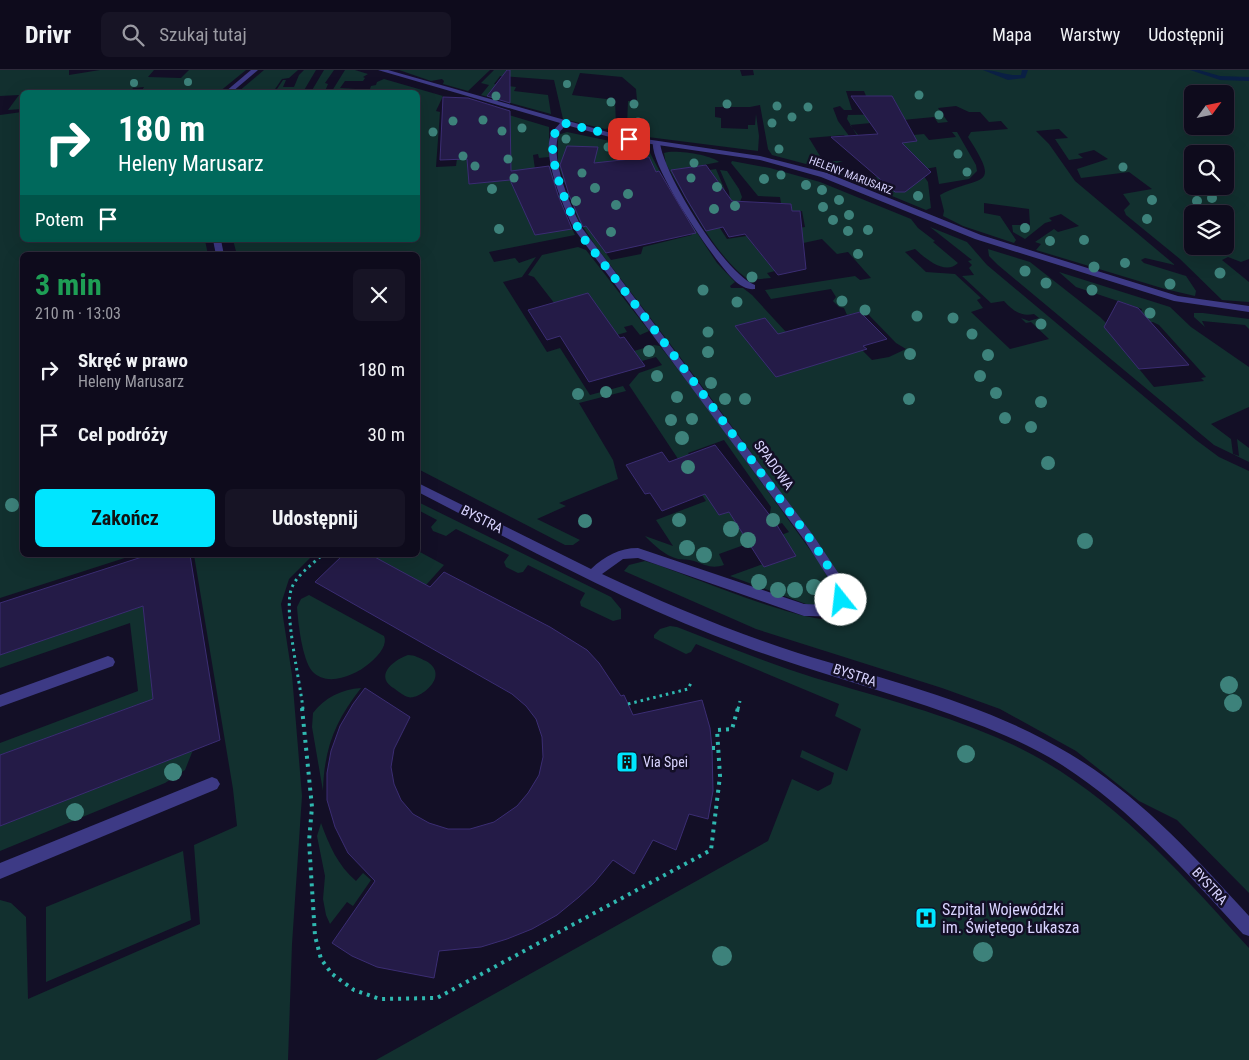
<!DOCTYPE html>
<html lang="pl">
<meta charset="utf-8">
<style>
body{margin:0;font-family:"Roboto Condensed",sans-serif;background:#171425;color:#f1f3f6;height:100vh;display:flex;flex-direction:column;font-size:19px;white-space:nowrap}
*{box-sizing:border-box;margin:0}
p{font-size:16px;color:#9b9ba3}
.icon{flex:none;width:28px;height:28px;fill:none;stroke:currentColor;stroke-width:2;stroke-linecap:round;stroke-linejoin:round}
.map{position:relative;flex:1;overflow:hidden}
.sheet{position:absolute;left:20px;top:182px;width:400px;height:305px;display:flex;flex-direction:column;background:#0e0b1c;border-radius:8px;box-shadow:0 5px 20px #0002,0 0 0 1px #2e2b3b}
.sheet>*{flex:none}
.top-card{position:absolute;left:20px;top:20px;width:400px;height:152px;border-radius:8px;box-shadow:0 5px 20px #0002,0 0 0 1px #2e2b3b;background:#00695c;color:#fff;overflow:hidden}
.needle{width:32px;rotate:57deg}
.buttons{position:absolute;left:1184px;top:15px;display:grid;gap:10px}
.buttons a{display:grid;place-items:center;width:50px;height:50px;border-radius:8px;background:#0e0b1c;box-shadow:0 5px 20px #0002,0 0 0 1px #2e2b3b;font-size:25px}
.pin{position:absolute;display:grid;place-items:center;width:42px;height:42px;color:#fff;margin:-21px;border-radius:10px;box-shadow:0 2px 8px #0006}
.me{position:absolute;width:55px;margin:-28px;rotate:344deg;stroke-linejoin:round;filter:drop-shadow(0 0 4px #0008)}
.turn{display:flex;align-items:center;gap:18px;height:105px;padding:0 15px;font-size:22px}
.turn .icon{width:65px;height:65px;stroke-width:2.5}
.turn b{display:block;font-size:35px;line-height:42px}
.then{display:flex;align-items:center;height:48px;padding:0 15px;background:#0003;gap:10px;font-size:19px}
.round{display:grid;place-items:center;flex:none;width:52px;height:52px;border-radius:8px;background:#171425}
.headline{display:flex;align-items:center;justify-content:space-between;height:85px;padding:0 15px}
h1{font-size:30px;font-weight:700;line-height:38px;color:#1e9e55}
.cta{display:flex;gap:10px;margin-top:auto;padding:10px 15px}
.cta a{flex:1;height:58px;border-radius:8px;background:#00e5ff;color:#111;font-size:20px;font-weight:700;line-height:58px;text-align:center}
.cta a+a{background:#171425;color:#f1f3f6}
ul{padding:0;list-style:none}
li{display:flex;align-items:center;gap:15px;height:65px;padding:0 15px}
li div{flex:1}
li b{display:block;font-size:19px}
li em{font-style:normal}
header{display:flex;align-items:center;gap:30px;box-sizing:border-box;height:70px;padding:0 25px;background:#0e0b1c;border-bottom:1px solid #2e2b3b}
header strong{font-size:24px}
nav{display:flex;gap:28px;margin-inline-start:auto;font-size:18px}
.search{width:350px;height:45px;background:#171425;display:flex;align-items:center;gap:12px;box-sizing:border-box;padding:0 18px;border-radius:8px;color:#9b9ba3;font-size:19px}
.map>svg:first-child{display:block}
.green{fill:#12302f;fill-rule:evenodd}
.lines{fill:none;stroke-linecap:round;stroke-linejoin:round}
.stream{fill:#0a1f44;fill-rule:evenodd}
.building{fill:#241b47;stroke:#3b2d73}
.path-far1{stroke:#2fb8b0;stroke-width:3;stroke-dasharray:2.5 4;stroke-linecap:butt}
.path{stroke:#2fb8b0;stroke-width:4;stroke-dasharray:3 5;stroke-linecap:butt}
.service{fill:#3d3a85;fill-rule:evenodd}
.minor{fill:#3d3a85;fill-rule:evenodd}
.tree{fill:#3d827b}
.route{stroke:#00e5ff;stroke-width:9;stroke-dasharray:0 16.2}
.labels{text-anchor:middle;stroke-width:5;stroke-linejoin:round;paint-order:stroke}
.far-street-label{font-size:11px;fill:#d9d4ff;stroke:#130f26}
.street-label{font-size:14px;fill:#d9d4ff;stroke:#130f26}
.poi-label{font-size:14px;fill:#d9d4ff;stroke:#130f26;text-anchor:start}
.near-poi-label{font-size:16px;fill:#d9d4ff;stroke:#130f26;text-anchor:start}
</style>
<header>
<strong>Drivr</strong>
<div class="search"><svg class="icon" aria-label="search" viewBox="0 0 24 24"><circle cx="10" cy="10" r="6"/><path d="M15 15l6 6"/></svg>Szukaj tutaj</div>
<nav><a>Mapa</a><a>Warstwy</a><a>Udostępnij</a></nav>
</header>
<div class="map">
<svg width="1249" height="990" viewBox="0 0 1249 990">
<rect width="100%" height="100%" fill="#130f26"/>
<!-- green -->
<g class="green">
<path d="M0,0H69V5L100,0H154L148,7L181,8L189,0H246L219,22H141L144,17L133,18L130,22H22V39L8,40L19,25L0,26Z"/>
<path d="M264,0H298L289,8L282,9L273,22H238Z"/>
<path d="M304,0H316L303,22H275L283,10H286L283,17H294L299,5Z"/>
<path d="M324,0H334L325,13L328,14L325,21H332L345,0H355L368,4L363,7L365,8L363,11H345L340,18L356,19L353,22H311Z"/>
<path d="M399,0H490L468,21L443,14L444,11L442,9L431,11Z"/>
<path d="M494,0H740L742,6L754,5L753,0H1249V189L1241,192L1228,187L1222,190L1249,212V232L1222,230L1180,189L1126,145L1124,140L1130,134L1123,124L1152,119L1129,102L1081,108L1077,99L1108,89L1094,80L1078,84L1083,88L1069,90L1055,69L1068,68L1059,59L1036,61L1049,74L1075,111L1175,195L1145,188L1141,190L1144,193L1186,206L1196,221L1195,226L1165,219L1036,180L1041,174L1035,172L1054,159L1058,162L1079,156L1061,144L1049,148L1052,151L1045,153L1025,169L1013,162L1012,155H1030L1029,139L984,133V143L1000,146L1016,170L1014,173L963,156L943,146L944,141L940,125C979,104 1003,121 968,67L971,62L1008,59L1001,51L989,52L980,42H969L956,36L938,38L948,52L938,53L934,47L850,55L859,66L881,68L924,64L929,70L956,67L952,62H957L976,95L977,101L969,109L939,114L936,97L925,99L923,105L928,112L931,138L926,140L836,103L866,109L878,107L882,112L892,110L869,85L847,49L848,45L902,44L892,26H866L864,21H846L852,40H844L840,36L833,38L838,51L858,78L860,86L844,65L809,68L823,91H843L821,98L772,85L768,79L760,35L750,37H715V47L721,48V58L748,59V55H755L756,44L759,66L758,81L640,66L641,57L627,56L628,31H637L636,19L622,7L580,3L572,25L615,30L616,55H612L610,58L605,59L563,49L554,10L500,6L494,14L516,17L514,21L548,25L551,44L481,25L489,15L481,13ZM1192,24H1225V56H1192ZM1192,84H1225V116H1192ZM1192,144H1225V176H1192Z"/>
<path d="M384,9L443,26L436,41L440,42L436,97L456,96L464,38L469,114L498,111L511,85V63L480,64L478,36L549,57V87L539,88L538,84L533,85L535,99L550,97L562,137L575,165L489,182L494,192L515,188L519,193L536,187L522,207L503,212L547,282L560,278L590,325L623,316L626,321L579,333L613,390L618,409L559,433L566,436L537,449L580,470L573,475H565L418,399V185H237L233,170H418V22H369L371,16L376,15L377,12Z"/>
<path d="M22,42V170H205L208,185H22V485H134L0,528V45Z"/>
<path d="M567,62L648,79L672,125L598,172L611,190L641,184L643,177L692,165L674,139L682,140L717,193L735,212L730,216L731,218H743L752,225L786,262L804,257L833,289L862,280L872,290L889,287L906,279L896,273L865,241L847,245L844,238L839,237L833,231L836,227L831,219L771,229L765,220L855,206L860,210L871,208L848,182L837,184L822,169L780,178L753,174L775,201L767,203L771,208L749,210C716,188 686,128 666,94L664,83C674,79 712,85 719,92L688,98L691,103L716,99L727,125L712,146L727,169L805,157L802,141H792L791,134L781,133L780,127L758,126L731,93L732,91L770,98L820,112L911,149L918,158L935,171L933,172L958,193C945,206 925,188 915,179L905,182L926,202L955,204L981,228L977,230L983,238L971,242L1010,279L1049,269L1031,252L1026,253L1021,248L1029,251L1039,248L1034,244C1021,247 1013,241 1004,231L991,233L962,206L974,205L969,198L972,195L968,191L972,190L930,157L967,172L987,195L1196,370L1219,387L1249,401V823L1177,750L1139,731L1076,681L1000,639L942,618L756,559L624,501L629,495L645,491C678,500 812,559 835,548C846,543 849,530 846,520C841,506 832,495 824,484C811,466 798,447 785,429C723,343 659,259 595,175L578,149L567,120L570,119L568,114H565L558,94V65Z"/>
<path d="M720,100L727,101L739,119L742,127L739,134L730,130L729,121Z"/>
<path d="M578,177L586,180L649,261L640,265L632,255L624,257L627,262L586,274L534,207L528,205L542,185Z"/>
<path d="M988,179L1030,192L1100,247L1122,269L1115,270L1154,317L1204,311L1201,308L1206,307L1159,255L1153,252H1142L1139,246L1142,239L1076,217L1059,202L1170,237L1191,257L1249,297V337L1211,354L1231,369L1233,384L1239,386L1237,369L1249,378V392L1214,375L998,195L989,186Z"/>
<path d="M1194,243H1203L1249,249V259L1245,255L1202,251L1205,257L1194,247Z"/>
<path d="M654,275L660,276L709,340L821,495L830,512L832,528C824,536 817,536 806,534L730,506L763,494L764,497L796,486L776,467L789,462L782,453L769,458L763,450L770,443L771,437L724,370L688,383L719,425L709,429L720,445L747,435L769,466L719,484L724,495C712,499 705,495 694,491C688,489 683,490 678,489C664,485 655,476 645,466L673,476L656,450L706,431L629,315L639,303L662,295L656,287L642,291L634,281Z"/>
<path d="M418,432L611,527L621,539V549L613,551L581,536L580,532L585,523L528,495L523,502L518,503L506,497L504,492L509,485L456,459L446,466L433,461L431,457L437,450L418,440Z"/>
<path d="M418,481L444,495L426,515L370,485H418Z"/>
<path d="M194,485H313L289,509L281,534L292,605L302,726L292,874L288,990H0V830L11,833L26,847L28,929L200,854L194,775L237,756L233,719Z"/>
<path d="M309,525L384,566C393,584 335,627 312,601C302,589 298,552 297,537L301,529Z"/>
<path d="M143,536L153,629L0,685V673L138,621L130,553L0,598V585Z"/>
<path d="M670,556L677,557C723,575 768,593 815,608C879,627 948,645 1009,673C1107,718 1178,800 1249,878V990H376L768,771L792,709L818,721L831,714L834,703L800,687L802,680L847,701L861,659L835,646L839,634L696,574L691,582L686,584L654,568V565L660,559Z"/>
<path d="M408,585C415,585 419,588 426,591C452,606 418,631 408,627C404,626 399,622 395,619C374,607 391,591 408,585Z"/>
<path d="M361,618C335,651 324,679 323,721L312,657L313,643C324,628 342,619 361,618Z"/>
<path d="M193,680L185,700L165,713L0,781V756Z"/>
<path d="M321,753C329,775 338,796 356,811L363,803L371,810L353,836L347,832L330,854L326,845L323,829L325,806L317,766Z"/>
<path d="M183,781L191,850L46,912V837Z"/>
</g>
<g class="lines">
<!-- stream -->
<g class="stream">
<path d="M983,0C997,0 1005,6 1021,5L1022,0H1028L1025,8L1008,10Z"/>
<path d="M1190,0H1199L1220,6L1249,7V11L1220,10Z"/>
</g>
</g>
<!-- building -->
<g class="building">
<path d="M507,0H510V33L487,26Z"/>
<path d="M851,26H892L917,71L902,73L931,102L905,122H895L831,67L878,64Z"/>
<path d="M443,27L468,28L510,41L511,101L549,96L558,125L572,159L535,165L510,110L469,114L467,89L440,90Z"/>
<path d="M567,76L598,77L594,93L649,87L656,102L659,101L696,163L606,183L586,156L583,157L569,125L560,95Z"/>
<path d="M706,95L732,131L791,134L792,141H800L806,199L778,205L745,164L729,167L723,157L706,161L686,128L671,100Z"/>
<path d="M588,223L620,268L624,267L645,296L589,312L560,266L547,270L528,240Z"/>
<path d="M1118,231L1138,238L1189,295L1139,299L1104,257Z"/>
<path d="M860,242L887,269L863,276L867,279L776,307L735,256L765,248L778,264Z"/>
<path d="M715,375L775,452L796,486L764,497L729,442L719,445L705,424L662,441L650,423L645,424L626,395L662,382L669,392Z"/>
<path d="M148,485H190L220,670L0,756V685L153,629L143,536L0,585V533Z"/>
<path d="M343,485H371L430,517L444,502L550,557L587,580L599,593L621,626L624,625L633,645L702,630L710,658L712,678L713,721L708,749L689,744L676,780L653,770L634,804L613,790L594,813L579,827L557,845L532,859L507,869L481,877L439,881L434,908L377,897L352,886L332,873L375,811L348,783L335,757L327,730V703L331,681L340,656L353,634L365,618L410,647L394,679L391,697L394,714L401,730L413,744L429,753L448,759H470L494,752L517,736L528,723L539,705L543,687L542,667L536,649L526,636L512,624L315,512Z"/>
</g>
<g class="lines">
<!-- path-far1 -->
<g class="path-far1">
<path d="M628,634L688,619L692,611"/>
<path d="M303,639C300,611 284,544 291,520C295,506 312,495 322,485"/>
<path d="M738,639L740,631"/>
</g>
<!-- path -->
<g class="path">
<path d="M302,638L312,737L309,771L315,866L321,889L332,904L354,920L380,929L437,928L711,780L720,706L717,660L732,659L738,638"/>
<path d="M712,678H720"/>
</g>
<!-- service -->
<g class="service">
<path d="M653,71L660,73C664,105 725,204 755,215V219C748,220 740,216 734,210C715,192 648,95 653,71Z"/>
<path d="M108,586L113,588L115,592L113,596L0,637V625Z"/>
<path d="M212,707L217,709L220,714L217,719L0,809V793Z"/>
</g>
<!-- minor -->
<g class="minor">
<path d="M251,0H258L232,22H225Z"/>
<path d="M378,0H388L618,65L760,86L827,103L981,165L1178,226L1249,236V242L1174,231L975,169L821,107L760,90L617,69L566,55C564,57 560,61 559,64C549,88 571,137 582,158L813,465L839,504L847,530C838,549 823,546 804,546L638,488L623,489L602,504C666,534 730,561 798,583C889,611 988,634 1070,684C1139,725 1195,787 1249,846V866L1243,864C1187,803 1132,740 1062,695C1021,669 973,652 927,636C866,616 805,599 745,577C631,536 525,477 418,422V413L591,499C605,486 619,478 638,478L804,534L827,535L834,529L829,509L805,471L574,159C564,138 540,84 552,62C554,59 558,56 560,53Z"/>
<path d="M213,170H221L224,185H216Z"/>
</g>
</g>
<!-- trees -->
<g class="tree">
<circle cx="188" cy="12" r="4"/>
<circle cx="134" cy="13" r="4"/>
<circle cx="567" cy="14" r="4"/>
<circle cx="919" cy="25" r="4.5"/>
<circle cx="496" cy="26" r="4.5"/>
<circle cx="611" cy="32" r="4.5"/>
<circle cx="634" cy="34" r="4.5"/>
<circle cx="727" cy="34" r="4.5"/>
<circle cx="777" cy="36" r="4.5"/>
<circle cx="808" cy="37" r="4.5"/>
<circle cx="939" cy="45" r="4.5"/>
<circle cx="792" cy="47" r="4.5"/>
<circle cx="483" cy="50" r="4.5"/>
<circle cx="453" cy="51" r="4.5"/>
<circle cx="638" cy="52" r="4.5"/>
<circle cx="772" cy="53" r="4.5"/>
<circle cx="522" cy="58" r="4.5"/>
<circle cx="502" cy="61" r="4.5"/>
<circle cx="433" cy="62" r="4.5"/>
<circle cx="566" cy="69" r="4.5"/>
<circle cx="608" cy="77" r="4.5"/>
<circle cx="779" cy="79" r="4.5"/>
<circle cx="630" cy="80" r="4.5"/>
<circle cx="958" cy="84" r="4.5"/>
<circle cx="463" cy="86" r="4.5"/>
<circle cx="508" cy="89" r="4.5"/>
<circle cx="694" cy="93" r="4.5"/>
<circle cx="475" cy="96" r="4.5"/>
<circle cx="1123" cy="97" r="4.5"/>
<circle cx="967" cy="102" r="4.5"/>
<circle cx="582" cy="103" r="4.5"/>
<circle cx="781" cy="105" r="4.5"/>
<circle cx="514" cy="108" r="4.5"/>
<circle cx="691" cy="108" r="4.5"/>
<circle cx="764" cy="109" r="5"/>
<circle cx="806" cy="115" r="5"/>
<circle cx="717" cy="117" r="5"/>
<circle cx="595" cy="118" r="5"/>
<circle cx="492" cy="119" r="5"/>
<circle cx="822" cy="120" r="5"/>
<circle cx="628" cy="124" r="5"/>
<circle cx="918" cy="126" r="5"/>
<circle cx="1212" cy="128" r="5"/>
<circle cx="839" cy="130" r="5"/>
<circle cx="1152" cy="130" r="5"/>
<circle cx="576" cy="131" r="5"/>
<circle cx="1197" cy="131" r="5"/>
<circle cx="616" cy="135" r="5"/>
<circle cx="735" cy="136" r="5"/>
<circle cx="823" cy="137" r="5"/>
<circle cx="714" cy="139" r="5"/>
<circle cx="849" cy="145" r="5"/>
<circle cx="1147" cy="149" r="5"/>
<circle cx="833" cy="150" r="5"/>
<circle cx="1025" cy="158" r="5"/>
<circle cx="499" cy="159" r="5"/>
<circle cx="868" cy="160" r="5"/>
<circle cx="848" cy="161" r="5"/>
<circle cx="611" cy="162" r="5"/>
<circle cx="1084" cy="170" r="5"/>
<circle cx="1050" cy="171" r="5"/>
<circle cx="858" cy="184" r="5"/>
<circle cx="1125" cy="193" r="5"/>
<circle cx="1094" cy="197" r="5.5"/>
<circle cx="1025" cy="201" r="5.5"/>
<circle cx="1220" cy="203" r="5.5"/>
<circle cx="752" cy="207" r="5.5"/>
<circle cx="1046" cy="213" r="5.5"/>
<circle cx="1170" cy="214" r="5.5"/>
<circle cx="703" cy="220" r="5.5"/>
<circle cx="1092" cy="220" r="5.5"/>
<circle cx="842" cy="231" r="5.5"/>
<circle cx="737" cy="232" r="5.5"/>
<circle cx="865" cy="240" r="5.5"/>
<circle cx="1150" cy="243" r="5.5"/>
<circle cx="917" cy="246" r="5.5"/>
<circle cx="953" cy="248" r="5.5"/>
<circle cx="1041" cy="254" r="5.5"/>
<circle cx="708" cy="262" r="5.5"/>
<circle cx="972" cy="264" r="5.5"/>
<circle cx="649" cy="281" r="6"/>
<circle cx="708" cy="282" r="6"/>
<circle cx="910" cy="284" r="6"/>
<circle cx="988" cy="285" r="6"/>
<circle cx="657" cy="306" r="6"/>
<circle cx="980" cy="306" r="6"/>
<circle cx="711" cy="313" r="6"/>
<circle cx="606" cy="322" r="6"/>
<circle cx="996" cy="323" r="6"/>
<circle cx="578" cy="324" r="6"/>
<circle cx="677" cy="327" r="6"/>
<circle cx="725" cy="329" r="6"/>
<circle cx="745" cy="329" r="6"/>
<circle cx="909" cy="329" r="6"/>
<circle cx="1041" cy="332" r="6"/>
<circle cx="1005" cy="348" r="6"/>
<circle cx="692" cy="349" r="6"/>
<circle cx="671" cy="350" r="6"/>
<circle cx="1031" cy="357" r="6"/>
<circle cx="682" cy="368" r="7"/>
<circle cx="1048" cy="393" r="7"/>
<circle cx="688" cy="397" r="7"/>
<circle cx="12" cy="435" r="7"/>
<circle cx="679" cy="450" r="7"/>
<circle cx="773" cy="450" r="7"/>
<circle cx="585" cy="451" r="7"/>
<circle cx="731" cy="459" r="8"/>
<circle cx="748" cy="470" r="8"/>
<circle cx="1085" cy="471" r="8"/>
<circle cx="687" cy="478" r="8"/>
<circle cx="704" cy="485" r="8"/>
<circle cx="759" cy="512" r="8"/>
<circle cx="814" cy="517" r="8"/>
<circle cx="778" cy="520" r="8"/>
<circle cx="795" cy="520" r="8"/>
<circle cx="1229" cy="615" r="9"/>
<circle cx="1233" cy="633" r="9"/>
<circle cx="966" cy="684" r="9"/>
<circle cx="173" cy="702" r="9"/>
<circle cx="75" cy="742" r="9"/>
<circle cx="983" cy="882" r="10"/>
<circle cx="722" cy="886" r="10"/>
</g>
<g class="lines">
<!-- route -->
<path class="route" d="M629,69L564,53C561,55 558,58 556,61C543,85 572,150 585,170C651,254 715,339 777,425C795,450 839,501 841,530"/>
</g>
<!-- icons -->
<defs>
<g id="building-square" transform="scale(1.125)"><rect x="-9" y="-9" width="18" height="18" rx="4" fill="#00e5ff" stroke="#130f26"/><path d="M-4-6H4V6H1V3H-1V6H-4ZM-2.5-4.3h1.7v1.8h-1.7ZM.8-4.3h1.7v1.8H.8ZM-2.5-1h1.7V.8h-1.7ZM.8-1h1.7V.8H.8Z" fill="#111"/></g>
<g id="hospital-square" transform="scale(1.125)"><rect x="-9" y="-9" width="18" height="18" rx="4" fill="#00e5ff" stroke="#130f26"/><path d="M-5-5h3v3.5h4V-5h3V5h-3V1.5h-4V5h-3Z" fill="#111"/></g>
</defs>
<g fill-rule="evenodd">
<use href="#building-square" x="627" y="692"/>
<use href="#hospital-square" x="926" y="848"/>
</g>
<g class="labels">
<!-- far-street labels -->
<g class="far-street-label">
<text transform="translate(851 105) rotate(21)" y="4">HELENY MARUSARZ</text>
</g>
<!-- street labels -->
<g class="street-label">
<text transform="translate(774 395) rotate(54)" y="5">SPADOWA</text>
<text transform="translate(482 449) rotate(27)" y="5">BYSTRA</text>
<text transform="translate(855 605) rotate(18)" y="5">BYSTRA</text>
<text transform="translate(1210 816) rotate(47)" y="5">BYSTRA</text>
</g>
<!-- poi labels -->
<g class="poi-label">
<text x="643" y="697">Via Spei</text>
</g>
<!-- near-poi labels -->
<g class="near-poi-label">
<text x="942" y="845">Szpital Wojewódzki<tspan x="942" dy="18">im. Świętego Łukasza</tspan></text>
</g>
</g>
</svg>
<div class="buttons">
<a><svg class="needle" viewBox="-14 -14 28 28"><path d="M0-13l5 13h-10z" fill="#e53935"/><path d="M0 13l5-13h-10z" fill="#9b9ba3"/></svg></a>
<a><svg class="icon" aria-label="search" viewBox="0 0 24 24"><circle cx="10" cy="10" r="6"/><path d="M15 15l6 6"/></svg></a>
<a><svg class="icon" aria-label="layers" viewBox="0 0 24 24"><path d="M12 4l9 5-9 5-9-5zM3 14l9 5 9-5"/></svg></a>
</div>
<div class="pin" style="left:629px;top:69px;background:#d93025"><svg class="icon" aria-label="arrive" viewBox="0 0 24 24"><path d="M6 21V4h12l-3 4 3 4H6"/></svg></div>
<svg class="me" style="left:841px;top:530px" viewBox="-20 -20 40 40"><circle r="19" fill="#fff"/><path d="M0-13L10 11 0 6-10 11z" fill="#00e5ff"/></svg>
<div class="top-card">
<div class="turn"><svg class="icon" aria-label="right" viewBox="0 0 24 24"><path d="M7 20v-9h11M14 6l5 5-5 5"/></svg><div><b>180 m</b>Heleny Marusarz</div></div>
<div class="then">Potem<svg class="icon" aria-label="arrive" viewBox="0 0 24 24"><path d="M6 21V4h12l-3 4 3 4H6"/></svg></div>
</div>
<section class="sheet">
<div class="headline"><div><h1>3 min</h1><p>210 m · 13:03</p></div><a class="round"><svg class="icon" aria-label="close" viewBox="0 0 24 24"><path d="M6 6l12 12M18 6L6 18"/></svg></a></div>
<ul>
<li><svg class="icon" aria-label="right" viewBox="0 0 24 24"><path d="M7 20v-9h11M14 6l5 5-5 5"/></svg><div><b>Skręć w prawo</b><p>Heleny Marusarz</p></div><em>180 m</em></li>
<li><svg class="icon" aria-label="arrive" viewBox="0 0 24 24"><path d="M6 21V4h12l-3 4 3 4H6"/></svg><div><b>Cel podróży</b></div><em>30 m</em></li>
</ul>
<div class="cta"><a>Zakończ</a><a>Udostępnij</a></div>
</section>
</div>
